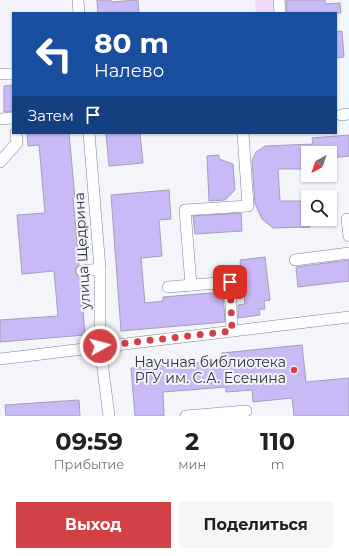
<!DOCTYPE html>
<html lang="ru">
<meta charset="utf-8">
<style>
body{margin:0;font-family:Montserrat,sans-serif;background:#f6f6f6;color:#202124;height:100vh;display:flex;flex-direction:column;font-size:15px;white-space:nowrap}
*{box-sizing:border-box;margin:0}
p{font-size:13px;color:#757577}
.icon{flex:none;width:22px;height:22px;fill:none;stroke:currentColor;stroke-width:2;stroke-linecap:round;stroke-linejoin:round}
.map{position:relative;height:416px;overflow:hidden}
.panel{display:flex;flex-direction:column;background:#fff;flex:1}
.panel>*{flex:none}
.top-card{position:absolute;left:12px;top:12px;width:325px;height:122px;border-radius:0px;box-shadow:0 1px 3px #0004;background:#1a4fa0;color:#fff;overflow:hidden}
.needle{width:26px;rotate:220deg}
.tools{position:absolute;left:301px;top:146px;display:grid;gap:8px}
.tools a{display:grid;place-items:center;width:36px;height:36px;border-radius:0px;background:#fff;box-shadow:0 1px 3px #0004;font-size:20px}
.pin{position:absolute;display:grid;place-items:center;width:34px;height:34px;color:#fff;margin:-17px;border-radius:8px;box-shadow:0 2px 6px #0006}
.me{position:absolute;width:44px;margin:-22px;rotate:83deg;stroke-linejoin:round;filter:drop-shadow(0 0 3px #0008)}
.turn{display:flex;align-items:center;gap:14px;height:84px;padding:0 16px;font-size:18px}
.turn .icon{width:52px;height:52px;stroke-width:2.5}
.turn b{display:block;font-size:28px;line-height:34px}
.then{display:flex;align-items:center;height:38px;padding:0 16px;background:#0003;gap:8px;font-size:15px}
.eta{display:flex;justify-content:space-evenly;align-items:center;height:68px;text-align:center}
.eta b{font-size:24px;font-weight:700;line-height:28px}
.action{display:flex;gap:8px;margin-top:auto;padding:8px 16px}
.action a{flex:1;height:46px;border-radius:0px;background:#d14146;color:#fff;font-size:16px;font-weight:700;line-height:46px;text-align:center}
.action a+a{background:#f6f6f6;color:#202124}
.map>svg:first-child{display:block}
.green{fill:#f2dbfa}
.building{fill:#c9b9f6;stroke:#a59fb9}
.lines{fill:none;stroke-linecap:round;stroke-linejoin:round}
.minor-casing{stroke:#7c829b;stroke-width:12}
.minor{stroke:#fff;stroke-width:11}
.route{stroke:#d14146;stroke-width:7;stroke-dasharray:0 12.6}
.poi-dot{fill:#d14146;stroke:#f3f5fa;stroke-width:1.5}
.labels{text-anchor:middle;stroke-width:4;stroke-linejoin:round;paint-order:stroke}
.street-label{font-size:14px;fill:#30333d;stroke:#f3f5fa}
.poi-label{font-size:14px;fill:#30333d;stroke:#f3f5fa;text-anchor:end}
</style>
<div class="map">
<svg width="349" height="416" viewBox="0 0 349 416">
<rect width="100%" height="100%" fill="#f3f5fa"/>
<!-- green -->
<path class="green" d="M255,0H274L275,13H256Z"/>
<!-- building -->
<g class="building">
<path d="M97,0H111V2L138,0L139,13H98Z"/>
<path d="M286,0H325V4L340,3L341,13H287Z"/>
<path d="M342,31L344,57L336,58V32Z"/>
<path d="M13,85V111L4,112V86Z"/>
<path d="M27,133H69L75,198H73L79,265L76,268L75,271L77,275L80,278L81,283L85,335L0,342V320L58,316L54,271L22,274L17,215L45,213L39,145L28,146Z"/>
<path d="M106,133H140L143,163L109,166Z"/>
<path d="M349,135V156L330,158V153H306L307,169H278L280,201H308V219H309L310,227L273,228L262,219L255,204L252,161L256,152L265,146L313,144L312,138Z"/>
<path d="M219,155V159L233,164L235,190L225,200L209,201L207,156Z"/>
<path d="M169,190L171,219L159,220L162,256L141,258L145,303L163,301V297L223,292L225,322L121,331L111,195Z"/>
<path d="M241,213L242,231L195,234L193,216Z"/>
<path d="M265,257L270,300L264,301L265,309H259L260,315L238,318V305L245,304L240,260Z"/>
<path d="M349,260V281L298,287L296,267Z"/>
<path d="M302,345L306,382L349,378V416H294L292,398L253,402L252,390L226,392V387L163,392L164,416H135L131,368L223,361L222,353Z"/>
<path d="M79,400L80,416H6L5,405Z"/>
</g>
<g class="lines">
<!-- minor casing -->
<g class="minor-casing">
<g id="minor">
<path d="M78,0L79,13"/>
<path d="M279,0L280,13"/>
<path d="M1,74H13"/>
<path d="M341,115L349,114"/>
<path d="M0,119L13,118"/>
<path d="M89,133L100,269V346L109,416"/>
<path d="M0,162L17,143L16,133"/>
<path d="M347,219L349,236"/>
<path d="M295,260L349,253"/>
<path d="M82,271L100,269"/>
<path d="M191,285L185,210L248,206L243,133"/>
<path d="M168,287L230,282L232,331"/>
<path d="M0,359L349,317"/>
<path d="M186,416L246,411"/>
</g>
</g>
<!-- minor -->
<use href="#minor" class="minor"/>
</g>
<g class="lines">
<!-- route -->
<path class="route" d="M100,346L232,331L230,282"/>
</g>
<!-- markers -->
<circle class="poi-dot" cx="294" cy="370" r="4"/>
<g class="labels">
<!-- street labels -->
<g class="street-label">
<text transform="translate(82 251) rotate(-93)" y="5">улица Щедрина</text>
</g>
<!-- poi labels -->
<g class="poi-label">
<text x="286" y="367">Научная библиотека<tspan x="286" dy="16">РГУ им. С.А. Есенина</tspan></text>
</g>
</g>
</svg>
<div class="tools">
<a><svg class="needle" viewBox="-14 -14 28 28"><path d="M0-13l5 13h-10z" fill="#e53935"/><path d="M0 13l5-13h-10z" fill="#757577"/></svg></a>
<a><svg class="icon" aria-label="search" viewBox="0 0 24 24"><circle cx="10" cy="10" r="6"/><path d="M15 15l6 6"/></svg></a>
</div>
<div class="pin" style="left:230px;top:282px;background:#d93025"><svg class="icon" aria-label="arrive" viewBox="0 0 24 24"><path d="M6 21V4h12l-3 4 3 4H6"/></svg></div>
<svg class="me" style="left:100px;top:346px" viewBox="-20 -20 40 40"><circle r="17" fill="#d14146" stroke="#fff" stroke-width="3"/><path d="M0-11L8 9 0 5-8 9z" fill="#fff"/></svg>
<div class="top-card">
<div class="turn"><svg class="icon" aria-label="left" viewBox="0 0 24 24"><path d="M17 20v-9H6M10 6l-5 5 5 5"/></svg><div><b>80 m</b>Налево</div></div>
<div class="then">Затем<svg class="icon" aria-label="arrive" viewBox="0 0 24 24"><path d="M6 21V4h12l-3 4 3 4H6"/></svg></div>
</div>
</div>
<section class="panel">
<div class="eta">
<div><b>09:59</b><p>Прибытие</p></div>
<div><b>2</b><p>мин</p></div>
<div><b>110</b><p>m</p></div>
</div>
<div class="action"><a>Выход</a><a>Поделиться</a></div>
</section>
